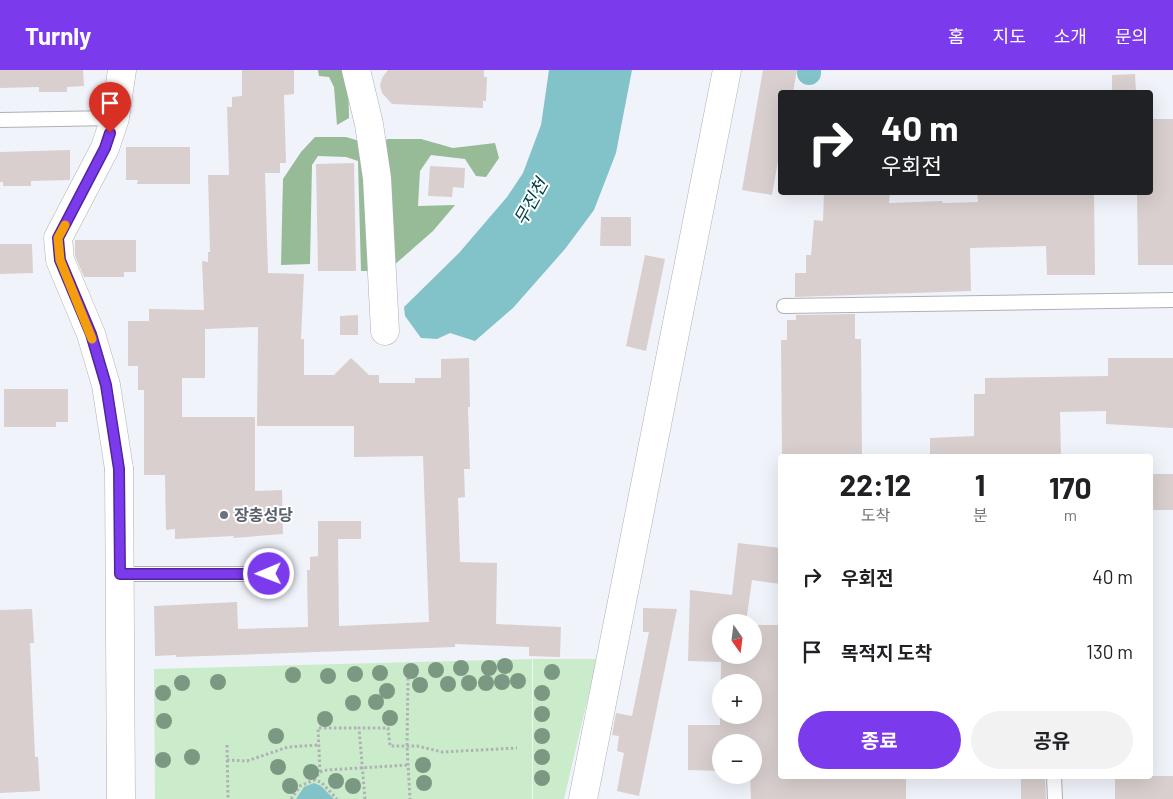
<!DOCTYPE html>
<html lang="ko">
<meta charset="utf-8">
<style>
body{margin:0;font-family:Barlow,"Noto Sans KR",sans-serif;background:#f2f2f2;color:#202124;height:100vh;display:flex;flex-direction:column;font-size:19px;white-space:nowrap}
*{box-sizing:border-box;margin:0}
p{font-size:16px;color:#757577}
.icon{flex:none;width:28px;height:28px;fill:none;stroke:currentColor;stroke-width:2;stroke-linecap:round;stroke-linejoin:round}
.map{position:relative;flex:1;overflow:hidden}
.drawer{position:absolute;left:778px;top:384px;width:375px;height:325px;display:flex;flex-direction:column;background:#fff;border-radius:5px;box-shadow:0 5px 20px #0002}
.drawer>*{flex:none}
.guide{position:absolute;left:778px;top:20px;width:375px;height:105px;border-radius:5px;box-shadow:0 5px 20px #0002;background:#202124;color:#fff;overflow:hidden}
.needle{width:32px;rotate:166deg}
.fabs{position:absolute;left:712px;top:544px;display:grid;gap:10px}
.fabs a{display:grid;place-items:center;width:50px;height:50px;border-radius:50%;background:#fff;box-shadow:0 5px 20px #0002;font-size:25px}
.pin{position:absolute;display:grid;place-items:center;width:42px;height:42px;color:#fff;margin:-51px -21px;border-radius:50% 50% 50% 0;rotate:-45deg;box-shadow:0 0 5px #0007}
.pin .icon{rotate:45deg}
.me{position:absolute;width:55px;margin:-28px;rotate:269deg;stroke-linejoin:round;filter:drop-shadow(0 0 4px #0008)}
.turn{display:flex;align-items:center;gap:18px;height:105px;padding:0 20px;font-size:22px}
.turn .icon{width:65px;height:65px;stroke-width:2.5}
.turn b{display:block;font-size:35px;line-height:42px}
.eta{display:flex;justify-content:space-evenly;align-items:center;height:85px;text-align:center}
.eta b{font-size:30px;font-weight:700;line-height:35px}
.cta{display:flex;gap:10px;margin-top:auto;padding:10px 20px}
.cta a{flex:1;height:58px;border-radius:30px;background:#7c3aed;color:#fff;font-size:20px;font-weight:700;line-height:58px;text-align:center}
.cta a+a{background:#f2f2f2;color:#202124}
ul{padding:0;list-style:none}
li{display:flex;align-items:center;gap:15px;height:75px;padding:0 20px}
li div{flex:1}
li b{display:block;font-size:19px}
li em{font-style:normal}
header{display:flex;align-items:center;gap:30px;box-sizing:border-box;height:70px;padding:0 25px;background:#7c3aed;color:#fff}
header strong{font-size:24px}
nav{display:flex;gap:28px;margin-inline-start:auto;font-size:18px}
.map>svg:first-child{display:block}
.green{fill:#cbeccb}
.forest{fill:#96bb96}
.water{fill:#82c3c9}
.lines{fill:none;stroke-linecap:round;stroke-linejoin:round}
.canal{stroke:#82c3c9;stroke-width:24}
.building{fill:#d8cfce;fill-rule:evenodd}
.lane-casing{stroke:#aeb0b7;stroke-width:16}
.street-casing{stroke:#aeb0b7;stroke-width:29}
.secondary-casing{stroke:#aeb0b7;stroke-width:29}
.path{stroke:#afb1b6;stroke-width:3;stroke-dasharray:2.5 2.5;stroke-linecap:butt}
.lane{stroke:#fff;stroke-width:14}
.street{stroke:#fff;stroke-width:28}
.secondary{stroke:#fff;stroke-width:28}
.tree{fill:#7b9982}
.route-casing{stroke:#51269a;stroke-width:12}
.route{stroke:#7c3aed;stroke-width:9}
.slow{stroke:#f59e0b;stroke-width:9}
.worship-dot{fill:#6b7280;stroke:#fff;stroke-width:2}
.labels{text-anchor:middle;stroke-width:4;stroke-linejoin:round;paint-order:stroke}
.worship-label{font-size:16px;font-weight:bold;fill:#5b616d;stroke:#fff;text-anchor:start}
.water-label{font-size:18px;font-style:italic;fill:#024247;stroke:#fff}
</style>
<header>
<strong>Turnly</strong>
<nav><a>홈</a><a>지도</a><a>소개</a><a>문의</a></nav>
</header>
<div class="map">
<svg width="1173" height="729" viewBox="0 0 1173 729">
<rect width="100%" height="100%" fill="#f1f3fa"/>
<!-- green -->
<g class="green">
<path d="M532,589V729H155L154,599Z"/>
<path d="M533,589H597L564,729H533Z"/>
</g>
<!-- forest -->
<g class="forest">
<path d="M318,0H348L349,48L337,55L334,17L329,7L319,6Z"/>
<path d="M315,67H346L363,72L371,201H361L358,91L346,87L318,86L312,95L310,194L281,195L283,109L301,82Z"/>
<path d="M387,69H421L453,78L495,73L499,88L486,107L476,106L465,89L431,85L420,101L418,136L455,135L433,161L393,196L381,81Z"/>
</g>
<!-- water -->
<g class="water">
<path d="M549,0H632L616,83L594,140L565,179L513,238L475,271L450,263L437,269L421,268L405,246L404,237L459,183L507,127L523,103L541,55Z"/>
<path d="M314,713L321,716L334,729H296L304,717Z"/>
</g>
<g class="lines">
<!-- canal -->
<path class="canal" d="M809,3V0"/>
</g>
<!-- building -->
<g class="building">
<path d="M0,0H83L84,16L67,17V22H39V17L0,18Z"/>
<path d="M242,0H294V24L284,25L286,93H280V103H265L268,203L304,204L301,269H304V305H334L351,288L369,305H379V313H415V308H441V289L469,288L470,337H468L470,399H464L465,427L458,428L460,492L497,493L496,554L561,557L560,587L529,586V577L455,574V577L176,587V585L155,586L154,536L237,532L238,559L308,557L307,500H310V487L318,486V451H361V469H338L339,556L429,552L423,386L354,387V356H257L258,257L205,259V308H182V347H255V421L282,420L283,464L233,468L234,466L175,469V459L166,460L165,405H144V320H138V296H128V251H149V239L204,240L202,191L208,192V182H210L208,105H229L227,37H232V27L242,26Z"/>
<path d="M388,0H484V7H487L486,31H483V38L392,34L382,23L380,15L382,8Z"/>
<path d="M763,0H797L793,22H780V80L772,125L742,120Z"/>
<path d="M1135,4L1136,22H1112V5Z"/>
<path d="M1150,49H1173V195H1138L1137,122H1150Z"/>
<path d="M126,77H190V114H137L138,110H126Z"/>
<path d="M70,80V110L31,111V116H3V112H0V82Z"/>
<path d="M354,93L356,201H318L316,94Z"/>
<path d="M430,96L465,98L464,118L453,117L452,127L428,126Z"/>
<path d="M824,122H890L889,133L942,131L943,133L978,132L977,122H1094L1095,205H1047L1046,176L970,178L971,221L795,227V203H806V185H811L814,150L823,151Z"/>
<path d="M601,147H631V176H600Z"/>
<path d="M75,170H136V202H124V207H84L75,186Z"/>
<path d="M0,174H32L33,203L0,204Z"/>
<path d="M645,185L665,189L646,281L626,276Z"/>
<path d="M855,244V269H861L862,386H782L781,270H787V250H796V245Z"/>
<path d="M358,245V265H340V246Z"/>
<path d="M1108,288H1173V358L1106,354V341L1060,342L1061,386H930V368L974,366V324H985V308L1108,306Z"/>
<path d="M4,319H68V352H56V357H4Z"/>
<rect x="1150" y="404" width="23" height="36"/>
<path d="M738,473L780,478V514L752,510L746,552H721V585H754V555H780V706H906V729H751L750,705H754V672H721V701L688,700V655H720L721,592L688,591L690,520L732,525ZM721,612H754V645H721Z"/>
<path d="M643,538L677,539L639,726L617,721L624,683L617,681L619,666L612,665L616,643L632,646L649,562H643Z"/>
<path d="M32,539L34,573H30L35,687H38L40,721L0,723V540Z"/>
<path d="M1021,706H1045L1046,729H1021Z"/>
<rect x="1115" y="706" width="58" height="23"/>
</g>
<g class="lines">
<!-- lane casing -->
<g class="lane-casing">
<g id="lane">
<path d="M0,50L115,48"/>
<path d="M784,236L1173,230"/>
<path d="M120,504H269"/>
<path d="M1054,706L1055,729"/>
</g>
</g>
<!-- street casing -->
<g class="street-casing">
<g id="street">
<path d="M356,0L369,54L377,108L385,261"/>
<path d="M119,399L106,315L91,264L60,190L58,168L105,78L115,48L122,0"/>
</g>
</g>
<!-- secondary casing -->
<g class="secondary-casing">
<g id="secondary">
<path d="M119,399L121,729"/>
<path d="M583,729L727,0"/>
</g>
</g>
<!-- path -->
<g class="path">
<path d="M408,608L407,676L410,729"/>
<path d="M227,675L228,729"/>
<path d="M227,690L247,691L288,677L318,675"/>
<path d="M320,702L318,658H359"/>
<path d="M314,710L320,702L327,700L408,695"/>
<path d="M291,729L300,716L314,710L321,712L337,729"/>
<path d="M365,729L359,658H388L390,676H417L442,682L517,678"/>
</g>
<!-- lane -->
<use href="#lane" class="lane"/>
<!-- street -->
<use href="#street" class="street"/>
<!-- secondary -->
<use href="#secondary" class="secondary"/>
</g>
<!-- trees -->
<g class="tree">
<circle cx="505" cy="596" r="8"/>
<circle cx="461" cy="598" r="8"/>
<circle cx="489" cy="598" r="8"/>
<circle cx="436" cy="600" r="8"/>
<circle cx="411" cy="601" r="8"/>
<circle cx="552" cy="602" r="8"/>
<circle cx="380" cy="603" r="8"/>
<circle cx="355" cy="604" r="8"/>
<circle cx="293" cy="605" r="8"/>
<circle cx="328" cy="606" r="8"/>
<circle cx="518" cy="611" r="8"/>
<circle cx="218" cy="612" r="8"/>
<circle cx="502" cy="612" r="8"/>
<circle cx="182" cy="613" r="8"/>
<circle cx="469" cy="613" r="8"/>
<circle cx="486" cy="613" r="8"/>
<circle cx="448" cy="614" r="8"/>
<circle cx="420" cy="615" r="8"/>
<circle cx="387" cy="621" r="8"/>
<circle cx="163" cy="623" r="8"/>
<circle cx="542" cy="623" r="8"/>
<circle cx="376" cy="632" r="8"/>
<circle cx="353" cy="633" r="8"/>
<circle cx="542" cy="644" r="8"/>
<circle cx="390" cy="648" r="8"/>
<circle cx="325" cy="649" r="8"/>
<circle cx="164" cy="651" r="8"/>
<circle cx="276" cy="666" r="8"/>
<circle cx="542" cy="666" r="8"/>
<circle cx="192" cy="687" r="8"/>
<circle cx="542" cy="687" r="8"/>
<circle cx="163" cy="690" r="8"/>
<circle cx="423" cy="695" r="8"/>
<circle cx="278" cy="697" r="8"/>
<circle cx="311" cy="702" r="8"/>
<circle cx="542" cy="708" r="8"/>
<circle cx="336" cy="711" r="8"/>
<circle cx="424" cy="713" r="8"/>
<circle cx="290" cy="716" r="8"/>
<circle cx="353" cy="716" r="8"/>
</g>
<g class="lines">
<!-- route casing -->
<g class="route-casing">
<path id="route" d="M110,63L105,78L58,168L60,190L91,264L106,315L119,399L120,504H269"/>
</g>
<!-- route -->
<use href="#route" class="route"/>
<!-- slow -->
<path class="slow" d="M65,155L58,168L60,190L92,269"/>
</g>
<!-- markers -->
<circle class="worship-dot" cx="224" cy="445" r="5"/>
<g class="labels">
<!-- worship labels -->
<g class="worship-label">
<text x="234" y="451">장충성당</text>
</g>
<!-- water labels -->
<g class="water-label">
<text transform="translate(531 132) rotate(-61)" y="6">무진천</text>
</g>
</g>
</svg>
<div class="fabs">
<a><svg class="needle" viewBox="-14 -14 28 28"><path d="M0-13l5 13h-10z" fill="#e53935"/><path d="M0 13l5-13h-10z" fill="#757577"/></svg></a>
<a>+</a>
<a>−</a>
</div>
<div class="pin" style="left:110px;top:63px;background:#d93025"><svg class="icon" aria-label="arrive" viewBox="0 0 24 24"><path d="M6 21V4h12l-3 4 3 4H6"/></svg></div>
<svg class="me" style="left:269px;top:504px" viewBox="-20 -20 40 40"><circle r="17" fill="#7c3aed" stroke="#fff" stroke-width="3"/><path d="M0-11L8 9 0 5-8 9z" fill="#fff"/></svg>
<div class="guide">
<div class="turn"><svg class="icon" aria-label="right" viewBox="0 0 24 24"><path d="M7 20v-9h11M14 6l5 5-5 5"/></svg><div><b>40 m</b>우회전</div></div>
</div>
<section class="drawer">
<div class="eta">
<div><b>22:12</b><p>도착</p></div>
<div><b>1</b><p>분</p></div>
<div><b>170</b><p>m</p></div>
</div>
<ul>
<li><svg class="icon" aria-label="right" viewBox="0 0 24 24"><path d="M7 20v-9h11M14 6l5 5-5 5"/></svg><div><b>우회전</b></div><em>40 m</em></li>
<li><svg class="icon" aria-label="arrive" viewBox="0 0 24 24"><path d="M6 21V4h12l-3 4 3 4H6"/></svg><div><b>목적지 도착</b></div><em>130 m</em></li>
</ul>
<div class="cta"><a>종료</a><a>공유</a></div>
</section>
</div>
